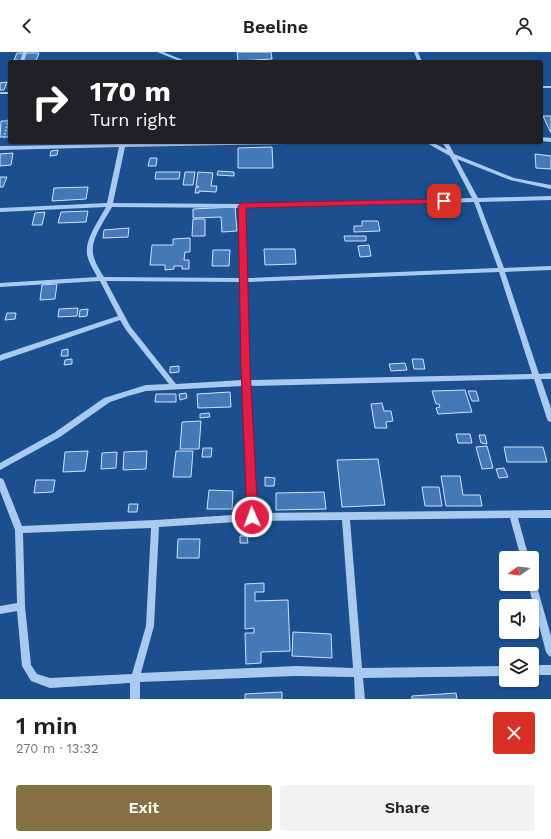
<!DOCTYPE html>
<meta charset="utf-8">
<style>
body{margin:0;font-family:"Work Sans",sans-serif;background:#f2f2f2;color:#202124;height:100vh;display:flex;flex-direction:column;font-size:15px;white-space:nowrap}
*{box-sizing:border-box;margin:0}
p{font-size:13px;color:#757577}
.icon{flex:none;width:22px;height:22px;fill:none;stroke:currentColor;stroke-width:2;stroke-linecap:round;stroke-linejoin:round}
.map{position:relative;height:647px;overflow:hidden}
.sheet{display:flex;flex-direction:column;background:#fff;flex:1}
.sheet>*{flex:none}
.guide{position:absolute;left:8px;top:8px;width:535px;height:84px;border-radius:4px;box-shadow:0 1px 3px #0004;background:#202124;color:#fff;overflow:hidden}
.needle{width:26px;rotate:256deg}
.controls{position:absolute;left:499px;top:499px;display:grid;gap:8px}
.controls a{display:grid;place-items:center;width:40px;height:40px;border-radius:4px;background:#fff;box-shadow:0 1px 3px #0004;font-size:20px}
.pin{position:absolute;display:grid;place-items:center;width:34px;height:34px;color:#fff;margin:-17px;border-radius:8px;box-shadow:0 2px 6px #0006}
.me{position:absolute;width:44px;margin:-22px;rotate:358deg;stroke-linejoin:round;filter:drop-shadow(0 0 3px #0008)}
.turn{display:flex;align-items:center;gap:14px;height:84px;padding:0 16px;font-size:18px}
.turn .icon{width:52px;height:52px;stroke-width:2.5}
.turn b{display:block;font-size:28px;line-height:34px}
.round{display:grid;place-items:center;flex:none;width:42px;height:42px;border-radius:4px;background:#f2f2f2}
.summary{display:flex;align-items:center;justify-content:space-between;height:68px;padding:0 16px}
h1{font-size:24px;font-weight:600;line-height:30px}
.cta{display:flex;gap:8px;margin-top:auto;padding:8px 16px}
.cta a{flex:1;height:46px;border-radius:4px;background:#847042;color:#fff;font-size:16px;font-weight:600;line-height:46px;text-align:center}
.cta a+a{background:#f2f2f2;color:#202124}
header{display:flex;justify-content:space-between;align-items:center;height:52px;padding:0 16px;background:#fff;font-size:18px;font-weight:600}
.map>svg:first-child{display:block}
.building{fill:#4478b7;stroke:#cfe3fa}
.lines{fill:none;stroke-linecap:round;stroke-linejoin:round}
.path{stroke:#a9c9ee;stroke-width:2;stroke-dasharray:1.5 2;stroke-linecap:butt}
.minor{fill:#a9c9ee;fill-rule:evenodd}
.route{fill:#e11d48;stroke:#92132f}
</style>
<header><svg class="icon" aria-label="back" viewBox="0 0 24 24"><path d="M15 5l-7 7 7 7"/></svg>Beeline<svg class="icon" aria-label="person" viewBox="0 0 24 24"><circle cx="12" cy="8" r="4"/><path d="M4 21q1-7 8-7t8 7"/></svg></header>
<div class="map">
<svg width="551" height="647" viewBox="0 0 551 647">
<rect width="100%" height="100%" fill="#1b4f8f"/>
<!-- building -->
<g class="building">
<path d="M237,0H271L272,7L238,9Z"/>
<path d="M17,1H39L36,9L32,10H17L18,8H14Z"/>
<path d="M7,30L4,38H0V31Z"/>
<path d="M543,64H551V81Z"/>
<path d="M1,69H10V85H0Z"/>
<path d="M272,95L273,116H238V96Z"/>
<path d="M58,98L57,103L50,104L51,99Z"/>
<path d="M13,101L11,113L0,114V102Z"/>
<path d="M535,102L551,104V117L536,116Z"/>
<path d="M150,106H157L156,114H148Z"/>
<path d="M218,119L234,120V124L217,123Z"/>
<path d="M156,120H180L179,127H155Z"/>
<path d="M185,120H195L193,133H183Z"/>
<path d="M198,120L213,121L211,134H217L216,140L199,139V141H195L196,135H199L196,134Z"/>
<path d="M0,125H7L3,135H0Z"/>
<path d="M88,135L86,147L52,149L54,136Z"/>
<path d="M235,155L237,179L222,180L221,165L193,166V157Z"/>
<path d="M88,159L86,170L58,171L61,160Z"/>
<path d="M45,160L42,173H32L35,161Z"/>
<path d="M193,167H205V184H192Z"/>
<path d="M362,169H378L380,179L354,180V174H362Z"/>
<path d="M129,176L128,185L103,186L104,178Z"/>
<path d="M344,184H366V189H345Z"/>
<path d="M190,186V200H185L184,208H189V217H182V214H174V217L165,218V213H150L152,193H173V187Z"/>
<path d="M369,193L371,204L360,205L358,194Z"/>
<path d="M264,197H295L296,212L265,213Z"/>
<path d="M213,198H230L229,214H212Z"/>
<path d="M57,232L55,247L40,248L42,233Z"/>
<path d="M78,256L77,264L58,265L59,257Z"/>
<path d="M88,257L87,264L79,265L80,258Z"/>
<path d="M7,261H16L15,267L5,268Z"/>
<path d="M68,297V304H61L62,298Z"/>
<path d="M72,307V312L64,313L65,308Z"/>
<path d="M412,307H423L425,317H414Z"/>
<path d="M405,311L407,318L391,319L389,312Z"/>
<path d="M179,314V320L170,321V315Z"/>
<path d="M465,338L472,360L438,362L436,356L440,355L439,352H436L432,339Z"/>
<path d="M468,339H476L479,349H472Z"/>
<path d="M230,340L231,355L198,356L197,342Z"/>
<path d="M186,341L187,346L180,348L179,342Z"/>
<path d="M156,342H176V350H155Z"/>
<path d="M382,351L384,359H391L393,369L386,370L387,376H375L371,352Z"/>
<path d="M209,361L210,365L200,366V362Z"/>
<path d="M201,369L199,397H180L182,370Z"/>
<path d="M456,382H470L472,391H458Z"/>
<path d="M479,383H485L487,392L481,391Z"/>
<path d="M487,394L493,416L482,417L476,395Z"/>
<path d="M504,395H543L547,410H507Z"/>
<path d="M203,396H212L211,405H202Z"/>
<path d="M88,399L85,419L63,420L65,400Z"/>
<path d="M147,399L146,417L123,418L124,400Z"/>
<path d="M176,399H193L191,425H173Z"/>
<path d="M117,400L116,416L101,417L102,401Z"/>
<path d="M378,407L385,453L342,455L337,408Z"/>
<path d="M504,416L508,425L499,426L496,417Z"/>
<path d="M441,424H460L463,443H480L482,454H446Z"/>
<path d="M265,425L275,426L274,434H265Z"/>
<path d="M36,428H55L53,440L34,441Z"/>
<path d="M422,435H439L442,454H425Z"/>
<path d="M209,438L233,439L232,457H207Z"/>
<path d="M324,440L326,457L276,458V441Z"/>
<path d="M129,452H138L137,460H128Z"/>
<path d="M240,484H247L248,491H240Z"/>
<path d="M178,487H200L199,506H177Z"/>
<path d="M264,531V540H255V549L288,548L290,599L261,600V611L246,612L245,581H254V576L245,577V532Z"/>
<path d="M293,580L331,582L332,606L292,604Z"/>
<path d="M282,640V647H245V642Z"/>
<path d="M456,641L457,647H412V644Z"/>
</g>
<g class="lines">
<!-- path -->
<path class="path" d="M4,86L10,61"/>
<!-- minor -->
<g class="minor">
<path d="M23,0H27L24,10H20Z"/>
<path d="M157,0H163L188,10H182Z"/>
<path d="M414,0H418L422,10H418Z"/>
<rect x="541" y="34" width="10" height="2"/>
<rect x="0" y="40" width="10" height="2"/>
<path d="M541,85L551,86V90L541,89Z"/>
<path d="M120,90H126L125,92L291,90L288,92L125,95L113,151L242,152L472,146L450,104L425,90H432L447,98L442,90H448L454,102L514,126L551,133V137L510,128L457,107L478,146L551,144V148L479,150L504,216L551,214V218L505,220L539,322L551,321V327H541L551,356V370L548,369L547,367L534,327L250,334L256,461L551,458V466H518L529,506H521L510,466L350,468L362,616L506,614V624L363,626L365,647H355L354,625L296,624L140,630V647H130V631L50,636L31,629L22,614L17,559L0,562V554L17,551L15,478L0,439V426L3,427L4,429L22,474L155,468L248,462L243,334L146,339L128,344L110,350L60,385L0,418V411L54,381L104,346L146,333L169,332L126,278L120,268L0,309V303L118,264L100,229L0,235V231L97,225C94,218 88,210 87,202C85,187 99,168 106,155L0,160V156L107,151L119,95L0,98V94L120,92ZM474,150L498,216L247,226L245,156ZM112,155L239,156L240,226L104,225C100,218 94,210 93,201C91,186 105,168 112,155ZM499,220L532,322L249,328L247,230ZM106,229L241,230L242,328L176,332L130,274ZM342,468L353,616L296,614L141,621L154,574L159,475L252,469ZM151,476L146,574L132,622L50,626L37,622L31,613L25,554L23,481Z"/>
<path d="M532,527L535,528L536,531L551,584V605L548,603L546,600L528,532H532Z"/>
<rect x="532" y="613" width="19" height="10"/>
</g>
</g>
<!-- route -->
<path class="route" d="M444,147H447V151L246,156L250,316L258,465L256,468L252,470L249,468L247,465L241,316L238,154L242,151Z"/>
</svg>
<div class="controls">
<a><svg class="needle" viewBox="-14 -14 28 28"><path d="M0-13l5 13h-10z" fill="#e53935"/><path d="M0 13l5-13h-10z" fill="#757577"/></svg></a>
<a><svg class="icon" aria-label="sound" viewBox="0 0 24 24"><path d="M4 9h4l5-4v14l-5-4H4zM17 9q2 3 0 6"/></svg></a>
<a><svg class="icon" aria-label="layers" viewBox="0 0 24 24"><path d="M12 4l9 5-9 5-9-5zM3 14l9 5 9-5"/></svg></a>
</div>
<div class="pin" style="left:444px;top:149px;background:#d93025"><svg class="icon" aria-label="arrive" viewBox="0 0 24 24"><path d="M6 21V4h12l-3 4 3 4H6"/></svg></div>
<svg class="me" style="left:252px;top:465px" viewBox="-20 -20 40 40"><circle r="17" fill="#e11d48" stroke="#fff" stroke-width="3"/><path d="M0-11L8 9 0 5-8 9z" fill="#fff"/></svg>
<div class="guide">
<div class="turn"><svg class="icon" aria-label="right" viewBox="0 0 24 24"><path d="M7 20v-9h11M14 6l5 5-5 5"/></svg><div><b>170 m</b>Turn right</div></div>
</div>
</div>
<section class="sheet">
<div class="summary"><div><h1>1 min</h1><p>270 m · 13:32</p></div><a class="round" style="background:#d93025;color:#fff"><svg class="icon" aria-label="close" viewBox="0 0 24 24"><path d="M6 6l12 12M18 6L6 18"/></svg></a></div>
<div class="cta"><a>Exit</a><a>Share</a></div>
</section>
